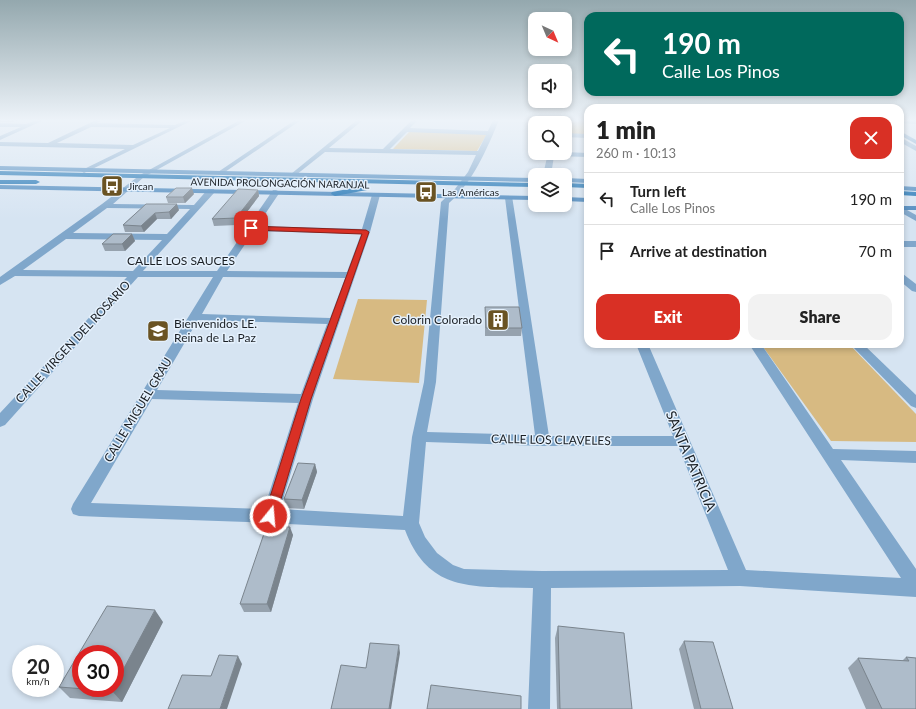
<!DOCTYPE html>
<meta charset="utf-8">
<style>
body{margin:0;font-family:Lato,sans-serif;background:#f2f2f2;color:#222;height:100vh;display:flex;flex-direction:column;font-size:15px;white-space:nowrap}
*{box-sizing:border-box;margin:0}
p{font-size:13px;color:#767676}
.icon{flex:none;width:22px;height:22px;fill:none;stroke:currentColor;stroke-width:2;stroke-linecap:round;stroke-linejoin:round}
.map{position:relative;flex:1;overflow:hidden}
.side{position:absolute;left:584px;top:104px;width:320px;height:244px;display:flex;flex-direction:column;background:#fff;border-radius:12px;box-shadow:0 2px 6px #0003}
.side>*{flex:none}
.guide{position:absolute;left:584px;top:12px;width:320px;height:84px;border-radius:12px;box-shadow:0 2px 6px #0003;background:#00695c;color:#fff;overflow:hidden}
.needle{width:26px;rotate:136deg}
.buttons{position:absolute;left:528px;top:12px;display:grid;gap:8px}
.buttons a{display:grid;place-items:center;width:44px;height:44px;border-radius:8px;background:#fff;box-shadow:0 2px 6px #0003;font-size:20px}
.speed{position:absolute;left:12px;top:645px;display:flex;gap:8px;font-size:20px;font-weight:700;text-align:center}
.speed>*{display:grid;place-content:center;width:52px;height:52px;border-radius:50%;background:#fff;box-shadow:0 2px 6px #0003;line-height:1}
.speed small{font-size:10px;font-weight:400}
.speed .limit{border:6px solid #d22;background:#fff;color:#111}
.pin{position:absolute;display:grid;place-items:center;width:34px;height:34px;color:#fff;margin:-17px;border-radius:8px;box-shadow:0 2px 6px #0006}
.me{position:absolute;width:44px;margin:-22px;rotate:17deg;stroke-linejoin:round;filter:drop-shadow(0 0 3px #0008)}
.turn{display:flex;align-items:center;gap:14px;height:84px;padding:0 12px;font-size:18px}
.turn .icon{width:52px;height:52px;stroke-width:2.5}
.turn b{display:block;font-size:28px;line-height:34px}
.round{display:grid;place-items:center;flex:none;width:42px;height:42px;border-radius:12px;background:#f2f2f2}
.head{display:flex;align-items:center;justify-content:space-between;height:68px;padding:0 12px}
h1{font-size:24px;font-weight:800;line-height:30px}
.primary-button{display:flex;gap:8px;margin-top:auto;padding:8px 12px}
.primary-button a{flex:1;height:46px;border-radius:12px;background:#d93025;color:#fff;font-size:16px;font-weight:800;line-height:46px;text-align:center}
.primary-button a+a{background:#f2f2f2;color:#222}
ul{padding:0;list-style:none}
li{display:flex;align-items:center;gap:12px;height:52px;padding:0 12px;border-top:1px solid #e0e0e0}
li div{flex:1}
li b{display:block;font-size:15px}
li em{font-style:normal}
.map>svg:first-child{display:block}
.green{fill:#d7ba82}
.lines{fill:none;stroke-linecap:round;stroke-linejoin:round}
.street{fill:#80a7cb;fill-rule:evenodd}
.secondary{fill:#4d89be;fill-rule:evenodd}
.primary{fill:#1c72b3;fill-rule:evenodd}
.wall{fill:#96a2ae}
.shaded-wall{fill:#7a848d}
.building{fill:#aebcca;stroke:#7a848d}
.route{fill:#d93025;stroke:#8d1f18}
.labels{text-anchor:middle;stroke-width:3;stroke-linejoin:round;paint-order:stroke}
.far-street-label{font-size:10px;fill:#1a1f24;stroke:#e5f1fd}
.far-poi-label{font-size:10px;fill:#1a1f24;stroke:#e5f1fd;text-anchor:start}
.street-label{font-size:12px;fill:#1a1f24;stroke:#e5f1fd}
.poi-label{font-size:12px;fill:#1a1f24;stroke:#e5f1fd;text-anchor:end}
.near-street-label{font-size:14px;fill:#1a1f24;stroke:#e5f1fd}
</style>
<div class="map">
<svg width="916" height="709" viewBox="0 0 916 709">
<rect width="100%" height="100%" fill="#d6e4f2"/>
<!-- green -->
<g class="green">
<path d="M561,120H588V134H565V123H561Z"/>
<path d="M410,131L487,134L477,151L393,149Z"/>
<path d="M358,299L427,300L419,383L333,379Z"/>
<path d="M761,344H849L916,414V442L831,441Z"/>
</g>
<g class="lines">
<!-- street -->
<g class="street">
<path d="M37,120H44L0,140V136L21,127H0V123L26,124Z"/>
<path d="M96,120L101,121L97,123L175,125L186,120H193L84,173L81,171L82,170L125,149L0,146V142L48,143ZM91,127L170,128L133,145L57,143Z"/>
<path d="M240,120H247L144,177L113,204L194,205L208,189H214V193L143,271H217L273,190H276L280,192L257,226L362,229L372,195L376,193L380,195L370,232L313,399L280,509L403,516L412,437L424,382L441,202L455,189L468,172L476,155L325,152L296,175L291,174L357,120H363L329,148L383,149L412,120H418L410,128L488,131L493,120H499C487,149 473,182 449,203L436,382L427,432L535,435L505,198L506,196H512L549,436H673L636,344H648L746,570L901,578L749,344H761L833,449L916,451V463L841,460L916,569V597L740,586L551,588L550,709H528L533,588C475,586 429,594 405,530L247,522L103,517L79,516L73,514L71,509L73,504L213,277H138L5,425L0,427V413L127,277L15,276L0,285V277L102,204L140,175ZM407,132L486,135L478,151L390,149ZM107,208L190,209L167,234L73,233ZM254,231L361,234L347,272L227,271ZM66,239L162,240L133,271L23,270ZM223,277L345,278L330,318L202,314ZM198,320L327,324L301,394L157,390ZM152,399L298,403L264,509L91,503ZM426,442L543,446H678L728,570L542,571L464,569L453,565L437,553L425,537L419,523Z"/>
<path d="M295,120H301L222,174H218V172Z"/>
<path d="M554,120H560L559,123H553Z"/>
<path d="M900,120H916V124L900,123Z"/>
<path d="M565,133L588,134V138L565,137Z"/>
<path d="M900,137L916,146V151L900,142Z"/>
<path d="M565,152L588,153V157L554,156L551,175H543L548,153Z"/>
<path d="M900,206L916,215V221L900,212Z"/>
<rect x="900" y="241" width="16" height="6"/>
<path d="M900,273L903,274L916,284V292L912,291L900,281Z"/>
<path d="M850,344H863L916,395V408L911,406Z"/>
</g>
<!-- secondary -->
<g class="secondary">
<path d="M900,131L916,140V144L900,135Z"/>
<path d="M0,166L535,178V182L0,170Z"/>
<path d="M565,178L588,179V183L565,182Z"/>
<path d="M0,185L535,196V200L0,189Z"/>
<path d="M900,186L916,187V191L900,190Z"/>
<path d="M565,197L588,198V202L565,201Z"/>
<rect x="900" y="206" width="16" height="4"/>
</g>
<!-- primary -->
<g class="primary">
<path d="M0,171L535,183V187L0,175Z"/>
<path d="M0,180H36L40,182L36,184H0Z"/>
<path d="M565,183L588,184V188L565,187Z"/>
<path d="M364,186H367V190L335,196L331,194L332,192Z"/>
<path d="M900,191L916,192V196L900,195Z"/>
</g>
</g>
<!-- wall -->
<g class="wall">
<path d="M0,120H18L12,122H0Z"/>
<path d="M258,190L259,196L237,225L214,226L212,219Z"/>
<path d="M194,194L185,203H168L166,197Z"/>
<path d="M146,204L179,210L171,219H157L144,232H125L123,225Z"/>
<path d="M132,234L135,241L125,251H105L102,244Z"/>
<path d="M485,307L522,328L521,336H485Z"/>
<path d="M315,464L317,472L304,509L286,508L284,499Z"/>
<path d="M284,517L287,526V527L293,535L271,612H244L240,604Z"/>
<path d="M163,622L122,702L70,698L59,687Z"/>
<path d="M558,626L632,709H557L555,638Z"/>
<path d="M684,641L733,709H694L679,649Z"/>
<path d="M906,657L916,658V709H866L848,668L858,658L902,661Z"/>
</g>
<!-- shaded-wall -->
<g class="shaded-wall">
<path d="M11,120H18L12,122Z"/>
<path d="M192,188L194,194L185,203L183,197Z"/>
<path d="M258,190L259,196L237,225L236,218Z"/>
<path d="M177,204L179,210L171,219L169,212Z"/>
<path d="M155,213L157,219L144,232L141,226Z"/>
<path d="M132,234L135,241L125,251L122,244Z"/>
<path d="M315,464L317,472L304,509L302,500Z"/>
<path d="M284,517L287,526L284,535L281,527Z"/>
<path d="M290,527L293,535L271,612L267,604Z"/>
<path d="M155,610L163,622L122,702L112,691L114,688H115V685Z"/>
<path d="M399,645L400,653L391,709H389Z"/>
<path d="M238,656L242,664L227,709H220Z"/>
</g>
<!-- building -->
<g class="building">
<path d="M176,188H192L183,197H166Z"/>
<path d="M238,189L258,190L236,218L212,219Z"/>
<path d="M146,204H177L169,212L155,213L141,226L123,225Z"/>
<path d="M113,234H132L122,244H102Z"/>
<path d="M485,307H519L522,328H486Z"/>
<path d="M298,463L315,464L302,500L284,499Z"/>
<path d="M270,516L284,517L281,527H290L267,604H240Z"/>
<path d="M107,606L155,610L115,685V654H81V688H114L112,691L59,687Z"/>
<path d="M558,626L624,633L632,709H560Z"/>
<path d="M684,641L713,642L733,709H701Z"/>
<path d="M370,643L399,645L389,709H331L341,665L366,668Z"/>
<path d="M219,655L238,656L220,709H168L182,675L211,676Z"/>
<path d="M906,657L916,658V709H882L858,658L909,661Z"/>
<path d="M431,685L521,696V709H427Z"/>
</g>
<!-- sky -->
<linearGradient id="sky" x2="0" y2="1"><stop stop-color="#94a8ae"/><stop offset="0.55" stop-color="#edf3f9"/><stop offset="1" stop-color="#edf3f9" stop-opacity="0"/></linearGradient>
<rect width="916" height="219" fill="url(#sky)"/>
<!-- route -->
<path class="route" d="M249,226L366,230L369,232L311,399L276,516L274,520L270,521L265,520L264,516L301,399L362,234L251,230L248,228Z"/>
<!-- icons -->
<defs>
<g id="bus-square" transform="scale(1.15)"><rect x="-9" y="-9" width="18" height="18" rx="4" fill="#6a5323" stroke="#e5f1fd"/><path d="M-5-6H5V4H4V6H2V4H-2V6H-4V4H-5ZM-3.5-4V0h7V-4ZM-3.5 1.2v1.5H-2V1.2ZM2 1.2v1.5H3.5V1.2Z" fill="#fff"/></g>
<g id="building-square" transform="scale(1.15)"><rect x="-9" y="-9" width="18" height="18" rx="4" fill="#6a5323" stroke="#e5f1fd"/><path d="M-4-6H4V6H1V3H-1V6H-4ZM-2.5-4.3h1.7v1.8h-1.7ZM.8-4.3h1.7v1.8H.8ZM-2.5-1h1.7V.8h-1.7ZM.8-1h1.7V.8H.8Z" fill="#fff"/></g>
<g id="school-square" transform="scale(1.15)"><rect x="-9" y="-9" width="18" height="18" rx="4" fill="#6a5323" stroke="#e5f1fd"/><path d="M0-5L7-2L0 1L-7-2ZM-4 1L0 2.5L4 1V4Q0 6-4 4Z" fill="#fff"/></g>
</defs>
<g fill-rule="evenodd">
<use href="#bus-square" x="112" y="186"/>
<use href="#bus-square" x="426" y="192"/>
<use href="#building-square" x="498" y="320"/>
<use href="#school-square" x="158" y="331"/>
</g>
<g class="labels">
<!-- far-street labels -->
<g class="far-street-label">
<text transform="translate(280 183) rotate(1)" y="4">AVENIDA PROLONGACIÓN NARANJAL</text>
</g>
<!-- far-poi labels -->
<g class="far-poi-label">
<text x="128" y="190">Jircan</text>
<text x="442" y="196">Las Américas</text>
</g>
<!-- street labels -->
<g class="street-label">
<text x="181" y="265">CALLE LOS SAUCES</text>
<text transform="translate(73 342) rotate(-47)" y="4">CALLE VIRGEN DEL ROSARIO</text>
<text transform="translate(138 410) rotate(-59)" y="4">CALLE MIGUEL GRAU</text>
<text transform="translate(551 440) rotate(1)" y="4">CALLE LOS CLAVELES</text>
</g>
<!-- poi labels -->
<g class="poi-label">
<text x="482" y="324">Colorin Colorado</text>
<text x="174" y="328" text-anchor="start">Bienvenidos LE.<tspan x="174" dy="14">Reina de La Paz</tspan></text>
</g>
<!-- near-street labels -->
<g class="near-street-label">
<text transform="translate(691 461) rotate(67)" y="5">SANTA PATRICIA</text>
</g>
</g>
</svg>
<div class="buttons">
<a><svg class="needle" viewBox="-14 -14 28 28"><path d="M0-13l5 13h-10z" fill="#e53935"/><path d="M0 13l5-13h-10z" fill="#767676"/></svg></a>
<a><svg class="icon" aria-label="sound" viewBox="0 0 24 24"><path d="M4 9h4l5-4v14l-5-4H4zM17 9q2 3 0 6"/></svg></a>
<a><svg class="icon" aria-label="search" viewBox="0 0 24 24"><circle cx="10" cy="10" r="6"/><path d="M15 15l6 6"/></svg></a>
<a><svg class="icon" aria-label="layers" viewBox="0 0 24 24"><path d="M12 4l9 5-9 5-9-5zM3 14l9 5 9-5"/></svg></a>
</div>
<div class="speed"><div>20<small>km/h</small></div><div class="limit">30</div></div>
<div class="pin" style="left:251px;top:228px;background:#d93025"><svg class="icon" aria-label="arrive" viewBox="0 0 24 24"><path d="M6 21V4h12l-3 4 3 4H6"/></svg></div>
<svg class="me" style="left:270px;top:516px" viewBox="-20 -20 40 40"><circle r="17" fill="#d93025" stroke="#fff" stroke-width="3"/><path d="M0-11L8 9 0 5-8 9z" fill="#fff"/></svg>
<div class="guide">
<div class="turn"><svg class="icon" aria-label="left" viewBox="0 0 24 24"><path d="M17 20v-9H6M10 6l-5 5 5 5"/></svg><div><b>190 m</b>Calle Los Pinos</div></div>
</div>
<section class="side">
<div class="head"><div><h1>1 min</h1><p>260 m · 10:13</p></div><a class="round" style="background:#d93025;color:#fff"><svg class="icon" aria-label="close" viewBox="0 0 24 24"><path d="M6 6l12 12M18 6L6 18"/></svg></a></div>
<ul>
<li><svg class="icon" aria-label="left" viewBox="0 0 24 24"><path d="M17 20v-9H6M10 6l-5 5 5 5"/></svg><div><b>Turn left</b><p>Calle Los Pinos</p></div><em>190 m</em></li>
<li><svg class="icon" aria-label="arrive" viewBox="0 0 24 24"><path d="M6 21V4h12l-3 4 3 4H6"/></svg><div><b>Arrive at destination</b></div><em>70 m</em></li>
</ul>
<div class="primary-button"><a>Exit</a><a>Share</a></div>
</section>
</div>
